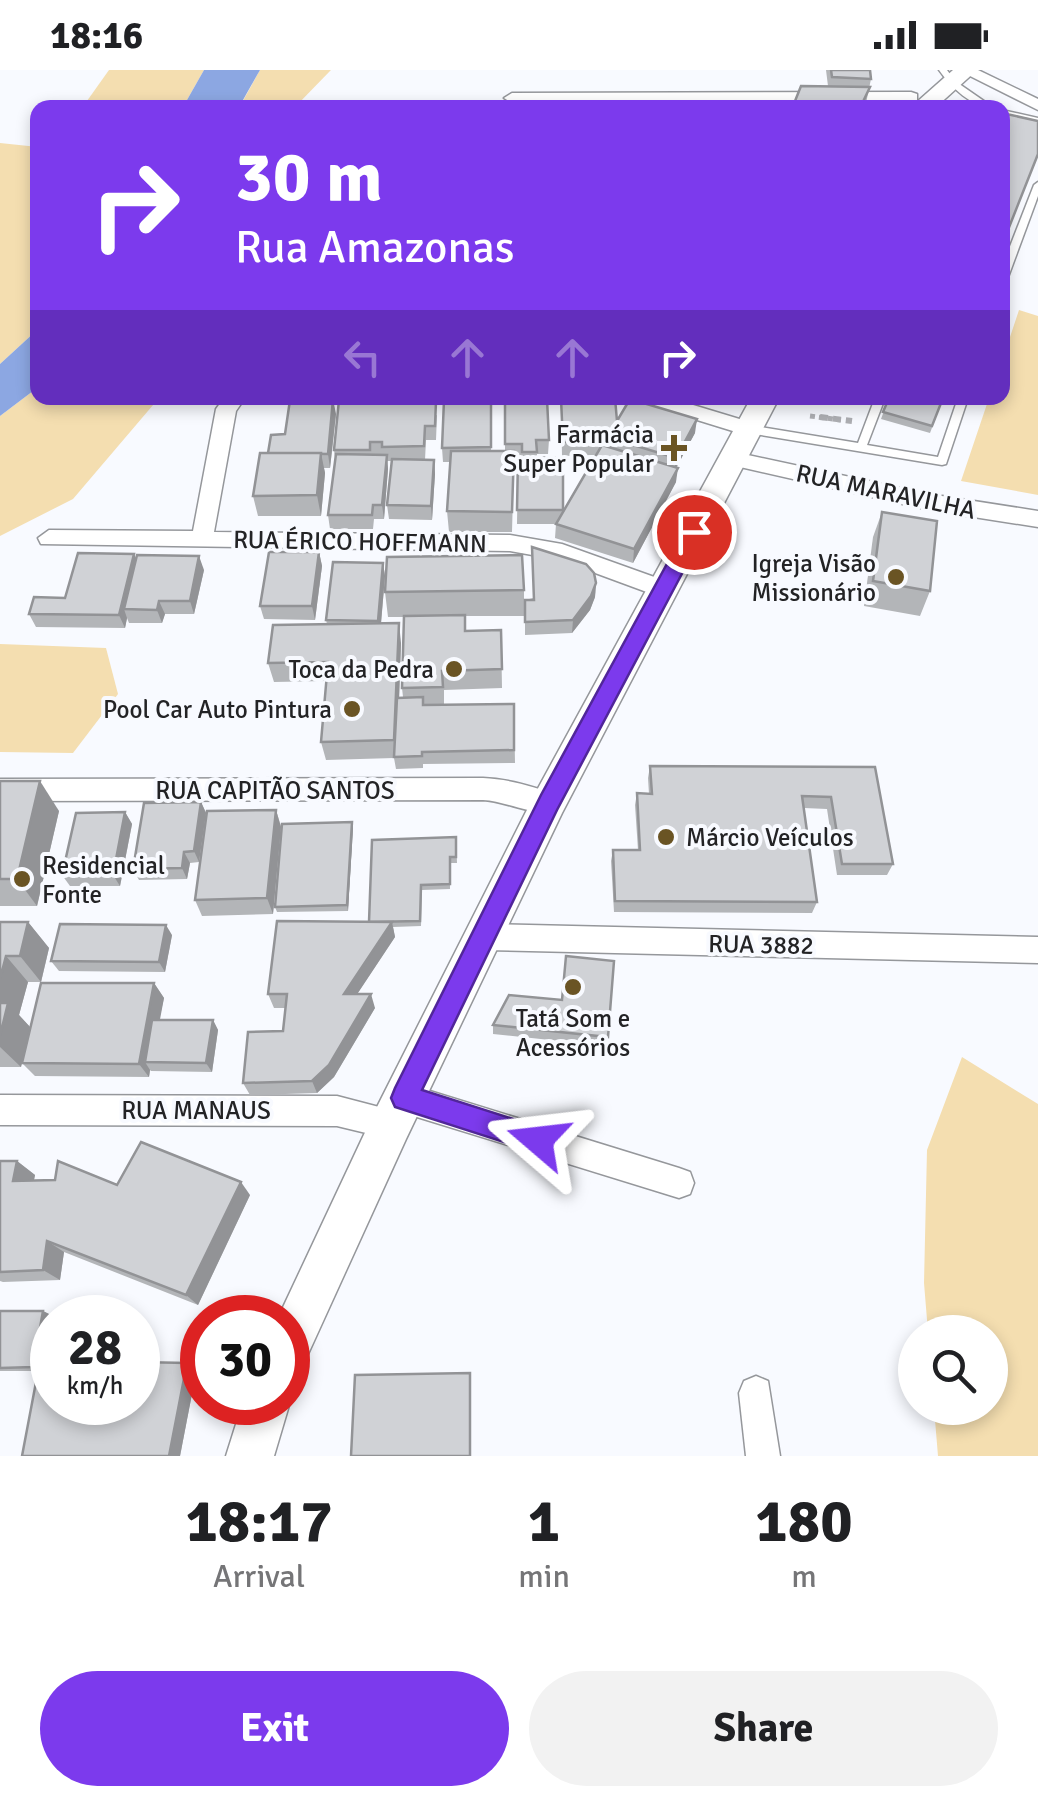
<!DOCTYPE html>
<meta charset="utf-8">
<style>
body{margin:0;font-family:Signika,sans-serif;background:#f2f2f2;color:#202124;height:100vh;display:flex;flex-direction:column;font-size:38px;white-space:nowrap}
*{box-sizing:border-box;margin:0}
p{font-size:32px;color:#757577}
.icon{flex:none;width:55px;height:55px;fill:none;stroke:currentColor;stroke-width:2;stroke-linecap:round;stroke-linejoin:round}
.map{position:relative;height:1386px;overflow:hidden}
.sheet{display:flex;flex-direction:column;background:#fff;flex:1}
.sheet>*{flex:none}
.hud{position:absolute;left:30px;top:30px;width:980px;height:305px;border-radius:20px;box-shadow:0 5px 15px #0003;background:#7c3aed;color:#fff;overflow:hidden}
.tools{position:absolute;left:898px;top:1245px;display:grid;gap:20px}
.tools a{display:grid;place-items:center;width:110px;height:110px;border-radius:50%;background:#fff;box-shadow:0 5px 15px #0003;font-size:50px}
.speed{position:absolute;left:30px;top:1225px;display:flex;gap:20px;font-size:50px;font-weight:700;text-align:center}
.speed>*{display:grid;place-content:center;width:130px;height:130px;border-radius:50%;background:#fff;box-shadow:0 5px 15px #0003;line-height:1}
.speed small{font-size:25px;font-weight:400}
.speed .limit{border:15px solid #d22;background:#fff;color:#111}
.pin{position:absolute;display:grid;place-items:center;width:85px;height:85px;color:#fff;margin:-42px;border:5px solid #fff;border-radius:50%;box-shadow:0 2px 10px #0007}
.me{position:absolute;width:110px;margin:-55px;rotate:287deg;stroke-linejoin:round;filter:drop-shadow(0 0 8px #0008)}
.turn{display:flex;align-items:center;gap:35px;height:210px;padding:0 40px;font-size:45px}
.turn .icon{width:130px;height:130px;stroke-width:2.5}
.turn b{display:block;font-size:70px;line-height:85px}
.lanes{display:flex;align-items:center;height:95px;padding:0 40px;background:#0003;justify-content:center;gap:50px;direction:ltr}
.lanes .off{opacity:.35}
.eta{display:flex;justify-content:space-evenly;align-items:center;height:170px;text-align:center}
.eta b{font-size:60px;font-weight:700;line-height:70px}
.button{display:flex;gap:20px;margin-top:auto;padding:20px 40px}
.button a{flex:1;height:115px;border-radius:60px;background:#7c3aed;color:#fff;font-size:40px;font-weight:700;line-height:115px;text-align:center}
.button a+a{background:#f2f2f2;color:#202124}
.status{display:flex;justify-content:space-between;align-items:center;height:70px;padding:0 50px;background:#fff;direction:ltr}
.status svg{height:28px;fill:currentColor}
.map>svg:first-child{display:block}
.green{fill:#f4deb0}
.water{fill:#8ca7e2}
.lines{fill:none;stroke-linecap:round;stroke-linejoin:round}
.lane-casing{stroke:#95979b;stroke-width:3}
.street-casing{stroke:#95979b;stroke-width:3}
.secondary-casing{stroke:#95979b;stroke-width:3}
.path-far1{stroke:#adaeb2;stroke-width:5;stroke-dasharray:5 4;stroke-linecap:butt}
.path{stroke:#adaeb2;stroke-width:6;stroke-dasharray:8 5;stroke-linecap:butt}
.lane{fill:#fff;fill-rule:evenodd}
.street{fill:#fff;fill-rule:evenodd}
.secondary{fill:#fff;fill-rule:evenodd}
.wall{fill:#b3b5b8}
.shaded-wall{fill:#929396}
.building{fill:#d0d2d6;stroke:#929396;stroke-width:2.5}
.route{fill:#7c3aed;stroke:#51269a;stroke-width:2.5}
.poi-dot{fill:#6a5424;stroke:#f8faff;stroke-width:4}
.labels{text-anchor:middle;stroke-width:8;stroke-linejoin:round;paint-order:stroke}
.poi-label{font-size:25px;fill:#232325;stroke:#f8faff;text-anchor:end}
.street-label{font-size:25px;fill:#232325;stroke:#f8faff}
</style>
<div class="status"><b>18:16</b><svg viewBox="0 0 49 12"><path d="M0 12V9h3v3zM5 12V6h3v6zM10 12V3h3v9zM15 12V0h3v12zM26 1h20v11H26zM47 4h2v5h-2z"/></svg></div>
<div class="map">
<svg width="1038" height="1386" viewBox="0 0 1038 1386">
<rect width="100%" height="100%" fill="#f8faff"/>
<!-- green -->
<g class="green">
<path d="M109,0H204L183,37L82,38Z"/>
<path d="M260,0H331L295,37L239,38Z"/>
<path d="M0,73L38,77L37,260L0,294Z"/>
<path d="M1019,240L1038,246V425L961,411L989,328H1002L1003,288Z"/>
<path d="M37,318L38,328H159L73,429L0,466V346Z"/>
<path d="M0,574L106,578L118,624L73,683L0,682Z"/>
<path d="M962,987L1038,1034V1386H938L934,1338H990V1262H928L924,1213L927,1080Z"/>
</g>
<!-- water -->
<g class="water">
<path d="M204,0H260L239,37H183Z"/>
<path d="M37,260V318L0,346V294Z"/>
</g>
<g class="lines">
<!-- lane casing -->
<g class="lane-casing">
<g id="lane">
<path d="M939,0H947L955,11L994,38C972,38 951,17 939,0Z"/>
<path d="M1002,40L1038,48V52L1002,45Z"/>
<path d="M1038,112V126L1007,210L1002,213V197L1034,115Z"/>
<path d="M875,328H885L867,375L938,387L958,328H968L946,394L942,395L749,363L744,359L749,355L858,373Z"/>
</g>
</g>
<!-- street casing -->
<g class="street-casing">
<g id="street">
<path d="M958,0H978L1038,29V40Z"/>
<path d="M911,22L917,24V30L512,33L504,28L512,23Z"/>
<path d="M224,328H245L236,341L214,462L510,465L562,474L671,513L674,519L663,528L560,490L510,481L41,474L38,468L49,460L193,461L216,339Z"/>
<path d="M639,328H670L756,354L759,359L749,366L642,333Z"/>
<path d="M734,382L929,424L1038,441V457L929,440L727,394L724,389L727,384Z"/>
<path d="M483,708C509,709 534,717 558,725L562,733L558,741C538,748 506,731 483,730L0,731V709Z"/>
<path d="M485,854L1038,867V893L485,880L475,876L471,867L475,858Z"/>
<path d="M404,1013L679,1098L690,1102L694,1113L690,1124L679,1128L404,1043L394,1038L389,1028L394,1018Z"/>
<path d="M0,1025L337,1026L402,1043L406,1054L402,1065L391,1069L337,1056L0,1055Z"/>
<path d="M756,1306L768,1311L780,1386H746L739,1323L744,1311Z"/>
</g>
</g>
<!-- secondary casing -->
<g class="secondary-casing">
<g id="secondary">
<path d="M953,0H977L935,38H910Z"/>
<path d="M751,328H779L562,743L406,1069L304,1293L288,1300V1248H278L376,1039L536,722Z"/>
<path d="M288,1325L290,1332L274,1386H226L243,1332H288Z"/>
</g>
</g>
<!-- path-far1 -->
<path class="path-far1" d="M810,346L841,350"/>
<!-- path -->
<path class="path" d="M820,347L852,351"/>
<!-- lane -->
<use href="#lane" class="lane"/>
<!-- street -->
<use href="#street" class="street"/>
<!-- secondary -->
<use href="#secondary" class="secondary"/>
</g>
<!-- wall -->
<g class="wall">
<path d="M826,0H870L871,9L865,38H794L795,31L828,16Z"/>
<path d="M889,328H943L930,363L881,349Z"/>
<path d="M491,329V381H505V329L549,370L548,384H537V387L563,441L596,385L562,386L561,329L617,351L695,363L676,397V412L633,493L555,468L556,454H517L518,388H514L512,462H449L447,441L450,392H443L442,378Z"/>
<path d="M336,344L330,398H324L325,403L321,446H258L253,426L268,383L285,364Z"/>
<path d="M437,345L436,370H426L425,390H434L435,404L432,450L389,449L387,435L392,391H387L388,399L384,449H374L373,459H330L328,445L335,388L334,380Z"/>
<path d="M882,442L930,521L920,546L864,536L873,467Z"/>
<path d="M319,482L322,496L315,550L264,549L260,536Z"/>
<path d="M136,488L204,500L194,544H165L162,553H129L127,548L125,558L36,557L29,544L65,528Z"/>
<path d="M383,493L385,506L381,554L401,573L399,628L403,627L402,618L404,547H388L385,522L524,520V546H465L466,561L501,560L502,618L444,620V635L514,634L515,693L423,694V698L396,699L394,688L326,690L321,672L326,611L274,612L268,593L327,554L326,550Z"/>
<path d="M596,513L595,527L590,540L572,563L525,565V530Z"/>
<path d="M650,696L875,697L893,794L887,805H837L827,739L804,738L817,832L812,843L614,842L611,791L613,780H638L635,735L637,723L649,724L648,708Z"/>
<path d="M0,711L59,741L37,836H0Z"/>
<path d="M201,732L206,743L199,792L190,793L187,809L139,810L133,799Z"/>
<path d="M276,740L281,757L273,844L202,846L195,830Z"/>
<path d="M125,742L132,754L120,816H70L62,805Z"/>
<path d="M353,758L348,841L277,842L275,837Z"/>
<path d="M456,767L457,793H450V819L422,820L421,856L393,857L395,867L357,924L375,938L334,1007L317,1023L250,1025L243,1013L283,961L286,938H274L268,924L369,852Z"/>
<path d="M0,852H28L49,878L41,912H28L19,945L30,957L154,913L164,928L159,950H213L218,960L212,1002L151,1001L150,1000L149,1007L35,1006L22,993L23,986L21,997H0Z"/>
<path d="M172,865L165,902L59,901L51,891Z"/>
<path d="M493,955L608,967L606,976L493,964Z"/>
<path d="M0,1091H17L35,1105L34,1110L250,1125L198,1235L64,1182L60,1210L3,1212L0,1211Z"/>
<path d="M0,1241H43L53,1246L45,1291L197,1298L180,1386H22L38,1301H0Z"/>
</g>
<!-- shaded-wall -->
<g class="shaded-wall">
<path d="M333,329L336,344L330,398L328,384Z"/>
<path d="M697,349L695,363L674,402L676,388Z"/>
<path d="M321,383L325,403L321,446L317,425Z"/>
<path d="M387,385L388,399L384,449L382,435Z"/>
<path d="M434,390L435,404L432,450L431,436Z"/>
<path d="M678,398L676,412L633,493L634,479Z"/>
<path d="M319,482L322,496L315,550L312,536Z"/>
<path d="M134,484L140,497L124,539L127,548L125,558L119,545Z"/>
<path d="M199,486L204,500L194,544L190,531Z"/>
<path d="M383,493L385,506L380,564L378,551Z"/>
<path d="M596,513L595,527L590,540L572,563L573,550Z"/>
<path d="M159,531L165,544L162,553L157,540Z"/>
<path d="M399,553L401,573L397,688L394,670Z"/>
<path d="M40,711L59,741L37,836L17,809Z"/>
<path d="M201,732L206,743L199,792L194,781Z"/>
<path d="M276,740L281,757L273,844L267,828Z"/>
<path d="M125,742L132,754L120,816L113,805Z"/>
<path d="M352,752L353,758L348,841L347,835Z"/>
<path d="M184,782L190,793L187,809L182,798Z"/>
<path d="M28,852L49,878L41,912L20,886Z"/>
<path d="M392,852L395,867L348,938L344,924Z"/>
<path d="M166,855L172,865L165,902L159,892Z"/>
<path d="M6,886L28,912L19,945L30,957L21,997L0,977V909Z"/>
<path d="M154,913L164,928L152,992H145L150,1000L149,1007L139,994Z"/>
<path d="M371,924L375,938L334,1007L317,1023L312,1011Z"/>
<path d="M213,950L218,960L212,1002L206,993Z"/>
<path d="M17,1091L35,1105L31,1124L13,1111Z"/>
<path d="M241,1112L250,1125L198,1235L186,1225Z"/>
<path d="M47,1171L64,1182L60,1210L43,1200Z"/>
<path d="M43,1241L53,1246L43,1301L33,1297Z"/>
<path d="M187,1293L197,1298L180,1386H169Z"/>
</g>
<!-- building -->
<g class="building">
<path d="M831,0H870L871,9L832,7Z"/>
<path d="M801,16L870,17L860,38H830L795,31Z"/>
<path d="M954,32L978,38H952Z"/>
<path d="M1002,43L1038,51V84L1002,175V62L1007,51L1002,49Z"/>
<path d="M615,328L617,351L630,329L697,349L676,388L607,367L605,371L563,372L561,329Z"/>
<path d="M889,328H943L932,356L883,342Z"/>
<path d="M333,329L328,384L268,383L271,365L285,364L290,330Z"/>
<path d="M491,329V377L442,378L444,330Z"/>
<path d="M505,329H547L549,370H536L537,382H522V374H505Z"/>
<path d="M339,330L436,331L435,356H425L424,376L382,377V372H370V380H334Z"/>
<path d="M602,375L678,398L634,479L556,454Z"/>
<path d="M451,381H514L512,442L447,441Z"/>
<path d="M260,383H321L317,425L253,426Z"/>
<path d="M336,384L387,385L382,435H373L372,445H328Z"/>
<path d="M518,387L563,388V440H517Z"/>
<path d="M392,389L434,390L431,436L387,435Z"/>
<path d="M882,442L937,451L930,521L873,511Z"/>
<path d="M532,477L586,494L594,503L596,513L591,526L573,550L525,552V530H534Z"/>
<path d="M269,482H319L312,536H260Z"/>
<path d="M78,483L134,484L119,545L29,544L34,527L65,528Z"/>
<path d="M137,485L199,486L190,531H159L157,540L124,539Z"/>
<path d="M522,485L524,520L385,522L387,487Z"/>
<path d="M333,492L383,493L378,551L326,550Z"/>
<path d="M465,545V561L501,560L502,599L442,601L443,617L402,618L404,546Z"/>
<path d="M399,553L394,670L321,672L328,592L268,593L273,555Z"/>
<path d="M423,627V635L514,634V680L422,682V686L394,687L397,628Z"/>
<path d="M650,696L875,697L893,794H842L831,727L802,726L817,832L615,831L613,780H640L637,723L652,724Z"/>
<path d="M0,711H40L17,809H0Z"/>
<path d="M201,732L194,781L184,782L182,798L133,799L144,733Z"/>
<path d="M276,740L267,828L195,830L207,741Z"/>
<path d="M125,742L113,805H62L76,743Z"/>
<path d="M352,752L347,835L275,837L282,754Z"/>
<path d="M456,767V787H450V814L421,815L420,851L369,852L372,770Z"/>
<path d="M277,851L392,852L344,924H371L329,995L312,1011L243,1013L248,962L283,961L287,924H268Z"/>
<path d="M0,852H28L20,886H6L0,909Z"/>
<path d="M60,854L166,855L159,892L51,891Z"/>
<path d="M566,886L614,891L608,967L493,955L509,925L562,930Z"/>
<path d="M41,913H154L139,994L22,993Z"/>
<path d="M0,933H8L0,966Z"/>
<path d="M152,950H213L206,993L145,992Z"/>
<path d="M141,1072L241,1112L186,1225L47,1171L43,1200L0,1202V1091H17L13,1111L55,1110L58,1091L117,1115Z"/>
<path d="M0,1241H43L33,1297L0,1298Z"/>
<path d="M40,1291H52V1332H138V1292L187,1293L169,1386H22Z"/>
<path d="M470,1303V1386H351L355,1305Z"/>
</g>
<!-- route -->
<path class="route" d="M694,455L704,462L557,740L422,1020L548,1060L552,1070L548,1079L538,1083L395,1037L391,1028L395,1018L541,725L687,457Z"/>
<!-- markers -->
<g class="poi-dot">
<path d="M669 363h10v10h10v10h-10v10h-10v-10h-10v-10h10z"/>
<circle cx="896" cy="507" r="10"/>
<circle cx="454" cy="599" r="10"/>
<circle cx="352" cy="639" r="10"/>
<circle cx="666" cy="767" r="10"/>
<circle cx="22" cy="809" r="10"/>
<circle cx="573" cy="917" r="10"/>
</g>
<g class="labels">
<!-- poi labels -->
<g class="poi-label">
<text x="654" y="373">Farmácia<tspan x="654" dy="29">Super Popular</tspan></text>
<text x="876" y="502">Igreja Visão<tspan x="876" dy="29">Missionário</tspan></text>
<text x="434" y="608">Toca da Pedra</text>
<text x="332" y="648">Pool Car Auto Pintura</text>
<text x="686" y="776" text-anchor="start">Márcio Veículos</text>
<text x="42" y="804" text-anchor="start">Residencial<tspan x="42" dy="29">Fonte</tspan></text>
<text x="573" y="957" text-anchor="middle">Tatá Som e<tspan x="573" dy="29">Acessórios</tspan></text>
</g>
<!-- street labels -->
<g class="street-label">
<text transform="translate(886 421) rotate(12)" y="9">RUA MARAVILHA</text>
<text transform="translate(360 471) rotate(1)" y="9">RUA ÉRICO HOFFMANN</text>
<text x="275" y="729">RUA CAPITÃO SANTOS</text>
<text transform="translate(761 874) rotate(1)" y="9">RUA 3882</text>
<text x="196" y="1049">RUA MANAUS</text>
</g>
</g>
</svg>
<div class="tools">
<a><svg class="icon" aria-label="search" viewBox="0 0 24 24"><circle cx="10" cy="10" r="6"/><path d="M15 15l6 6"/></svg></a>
</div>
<div class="speed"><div>28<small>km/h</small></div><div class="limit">30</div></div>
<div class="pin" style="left:694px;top:462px;background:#d93025"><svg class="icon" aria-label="arrive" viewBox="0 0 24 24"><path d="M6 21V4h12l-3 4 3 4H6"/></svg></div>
<svg class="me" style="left:538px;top:1070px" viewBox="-20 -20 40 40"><path d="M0-17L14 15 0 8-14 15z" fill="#7c3aed" stroke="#fff" stroke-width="4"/></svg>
<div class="hud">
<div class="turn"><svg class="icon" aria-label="right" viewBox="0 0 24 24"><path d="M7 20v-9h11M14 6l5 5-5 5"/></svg><div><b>30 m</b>Rua Amazonas</div></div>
<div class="lanes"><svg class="icon off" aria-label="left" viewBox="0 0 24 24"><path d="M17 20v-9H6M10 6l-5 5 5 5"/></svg><svg class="icon off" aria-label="ahead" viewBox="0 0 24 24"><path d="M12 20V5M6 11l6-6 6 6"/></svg><svg class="icon off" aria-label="ahead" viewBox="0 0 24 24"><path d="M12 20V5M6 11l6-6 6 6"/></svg><svg class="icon" aria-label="right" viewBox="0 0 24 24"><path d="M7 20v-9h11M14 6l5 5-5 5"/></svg></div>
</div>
</div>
<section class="sheet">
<div class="eta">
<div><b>18:17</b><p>Arrival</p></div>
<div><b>1</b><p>min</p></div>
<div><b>180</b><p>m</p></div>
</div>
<div class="button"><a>Exit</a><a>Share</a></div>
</section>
